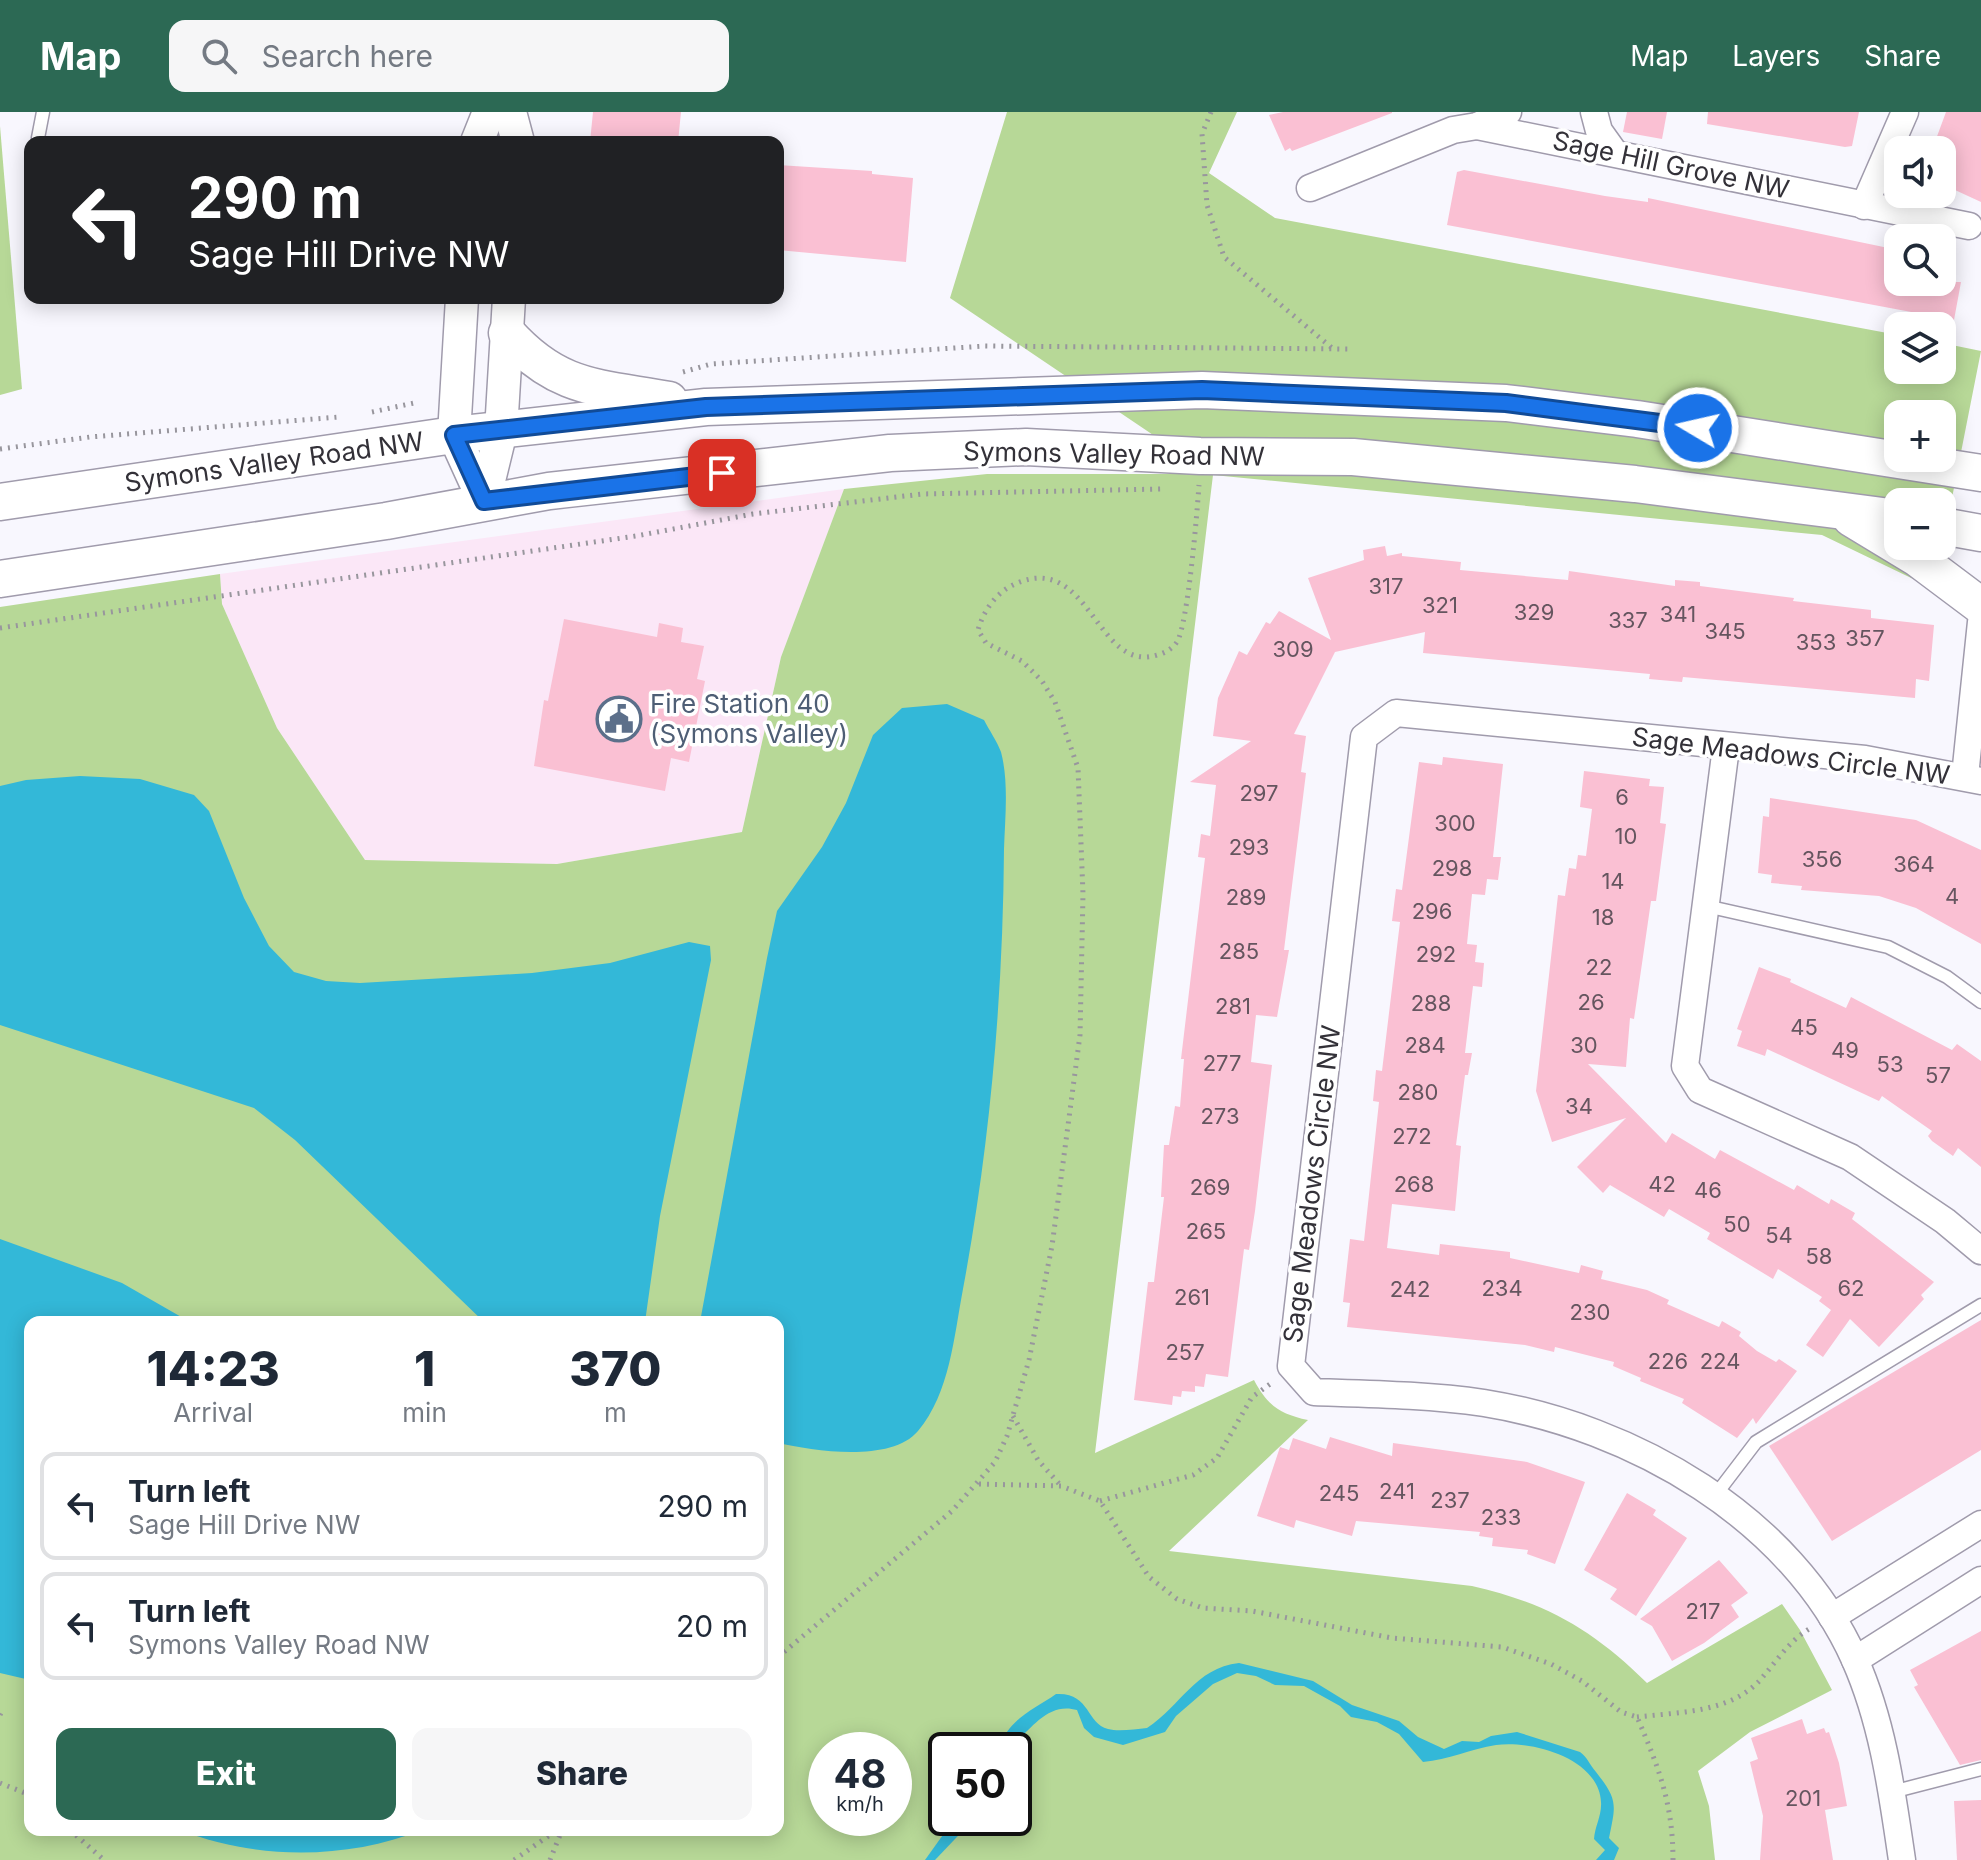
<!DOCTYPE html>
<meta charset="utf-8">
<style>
body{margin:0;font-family:Inter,sans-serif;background:#f6f6f7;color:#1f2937;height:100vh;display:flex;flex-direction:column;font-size:30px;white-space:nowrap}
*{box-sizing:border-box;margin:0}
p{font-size:26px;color:#747a83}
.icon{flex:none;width:44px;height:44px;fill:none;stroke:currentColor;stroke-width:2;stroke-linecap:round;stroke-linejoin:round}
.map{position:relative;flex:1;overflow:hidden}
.sheet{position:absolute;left:24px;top:1204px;width:760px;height:520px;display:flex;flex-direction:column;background:#fff;border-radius:16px;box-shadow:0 4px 20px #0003}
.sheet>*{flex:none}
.banner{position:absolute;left:24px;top:24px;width:760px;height:168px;border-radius:16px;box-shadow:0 4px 20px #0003;background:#202124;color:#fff;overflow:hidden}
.buttons{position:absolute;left:1884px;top:24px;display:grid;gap:16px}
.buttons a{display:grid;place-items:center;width:72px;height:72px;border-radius:16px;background:#fff;box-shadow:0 4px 20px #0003;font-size:40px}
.speed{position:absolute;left:808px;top:1620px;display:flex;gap:16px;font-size:40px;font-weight:700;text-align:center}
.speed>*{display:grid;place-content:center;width:104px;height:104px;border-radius:50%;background:#fff;box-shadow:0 4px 20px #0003;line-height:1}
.speed small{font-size:20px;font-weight:400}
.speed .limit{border:4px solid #111;border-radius:12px;background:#fff;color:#111}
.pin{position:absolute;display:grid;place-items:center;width:68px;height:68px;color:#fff;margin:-34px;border-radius:16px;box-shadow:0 4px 12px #0006}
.me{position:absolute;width:88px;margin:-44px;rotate:279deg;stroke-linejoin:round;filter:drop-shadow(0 0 6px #0008)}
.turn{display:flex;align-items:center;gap:28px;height:168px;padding:0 32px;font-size:36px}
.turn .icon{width:104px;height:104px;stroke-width:2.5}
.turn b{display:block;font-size:56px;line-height:68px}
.eta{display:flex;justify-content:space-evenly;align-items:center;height:136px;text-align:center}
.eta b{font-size:48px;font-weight:800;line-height:56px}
.primary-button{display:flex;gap:16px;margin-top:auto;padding:16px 32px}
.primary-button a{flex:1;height:92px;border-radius:16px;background:#2c6954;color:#fff;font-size:32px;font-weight:800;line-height:92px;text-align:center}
.primary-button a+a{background:#f6f6f7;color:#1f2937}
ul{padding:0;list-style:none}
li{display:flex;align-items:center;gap:24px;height:108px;margin:0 16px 12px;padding:0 16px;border:4px solid #e0e1e3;border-radius:16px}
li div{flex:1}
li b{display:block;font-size:30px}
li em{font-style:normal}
header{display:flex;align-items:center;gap:48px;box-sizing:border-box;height:112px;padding:0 40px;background:#2c6954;color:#fff}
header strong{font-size:38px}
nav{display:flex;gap:44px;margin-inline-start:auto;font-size:28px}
.search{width:560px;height:72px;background:#f6f6f7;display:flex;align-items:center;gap:20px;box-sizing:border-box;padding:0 28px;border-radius:16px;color:#747a83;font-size:30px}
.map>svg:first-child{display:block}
.commercial{fill:#fbe7f7}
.green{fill:#b7d897;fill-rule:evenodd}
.water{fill:#33b8d8}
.building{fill:#fac0d3}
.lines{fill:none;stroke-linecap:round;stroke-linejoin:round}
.service-casing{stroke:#a09bac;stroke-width:15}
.minor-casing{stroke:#a09bac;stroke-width:29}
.tertiary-casing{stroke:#a09bac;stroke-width:35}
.secondary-casing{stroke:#a09bac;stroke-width:39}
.path{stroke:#98969d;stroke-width:5;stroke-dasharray:2 6;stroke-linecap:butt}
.service{stroke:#fff;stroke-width:12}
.minor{stroke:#fff;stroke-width:26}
.tertiary{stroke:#fff;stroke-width:32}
.secondary{stroke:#fff;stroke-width:36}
.route-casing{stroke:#114b97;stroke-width:20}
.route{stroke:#1a73e8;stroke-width:14}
.labels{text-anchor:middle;stroke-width:7;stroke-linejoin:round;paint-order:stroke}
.number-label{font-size:22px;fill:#65555f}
.street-label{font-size:26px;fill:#333138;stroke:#fff}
.service-label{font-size:26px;fill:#4e5e75;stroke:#fff;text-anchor:start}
</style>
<header>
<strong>Map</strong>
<div class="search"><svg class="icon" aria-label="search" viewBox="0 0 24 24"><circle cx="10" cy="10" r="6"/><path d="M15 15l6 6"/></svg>Search here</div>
<nav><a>Map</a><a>Layers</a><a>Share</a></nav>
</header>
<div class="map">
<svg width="1981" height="1748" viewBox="0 0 1981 1748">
<rect width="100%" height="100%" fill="#f8f7fe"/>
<!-- commercial -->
<path class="commercial" d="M844,377L781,545L742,720L557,752L365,748L277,616L222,492L220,462Z"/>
<!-- green -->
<g class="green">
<path d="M1007,0H1237L1209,61L1275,106L1898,223V258H1942V231L1981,239L1934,477L1822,423L1213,363L1095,1341L1254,1268C1267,1293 1280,1302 1308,1308L1169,1439L1472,1474C1547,1491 1593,1518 1647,1571L1782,1492L1800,1518L1832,1578L1750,1620L1698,1659L1709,1694L1715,1748H0V495L220,462L222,492L277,616L365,748L557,752L742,720L781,545L844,377L987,362H1211L950,186ZM1898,302H1942V346H1898ZM1898,390H1942V434H1898ZM30,1210H778V1718H30ZM826,1638H894V1706H826ZM946,1638H1014V1706H946Z"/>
<path d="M0,14L22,277L0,283Z"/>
</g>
<!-- water -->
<g class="water">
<path d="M947,592L984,608C989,618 997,629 1001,640C1009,670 1005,707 1004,737C1003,884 990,1032 963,1177C954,1224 950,1281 918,1319C891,1351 814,1339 778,1331V1210H700L767,846L777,799L822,735L846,691L873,623L902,596Z"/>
<path d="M80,664L140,667L194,683L209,699L244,786L269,834L294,860L326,869L360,871L532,861L610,851L689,830L710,834L711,848L660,1104L645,1210H484L295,1028L254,996L0,913V674L26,668Z"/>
<path d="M0,1127L122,1171L190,1210H30V1568L0,1561Z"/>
<path d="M1239,1551L1313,1569L1352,1593L1399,1609L1418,1625L1444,1637L1462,1629L1479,1630L1491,1624L1517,1620L1580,1640C1588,1646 1589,1652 1596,1660C1618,1688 1616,1692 1609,1726L1619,1736L1614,1748H1596L1605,1738L1594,1727C1595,1714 1602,1703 1601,1690C1599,1646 1531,1628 1496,1633C1471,1637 1448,1648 1423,1650L1399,1622L1377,1610L1351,1605L1340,1594L1304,1574L1275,1573L1256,1564L1237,1561L1213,1572L1176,1604L1165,1620L1123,1633L1094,1625L1084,1616L1077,1598C1050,1590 1033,1614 1015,1631L1014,1644V1638H999C1007,1607 1032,1599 1056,1582C1090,1580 1086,1611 1108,1617C1119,1620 1135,1617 1147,1616C1181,1594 1195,1556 1239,1551Z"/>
<path d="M955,1706H975L935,1748H925Z"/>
<path d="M180,1718H422C346,1748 256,1748 180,1718Z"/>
</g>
<!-- building -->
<g class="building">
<path d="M593,0H681L678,30H590Z"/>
<path d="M1283,0H1392V1L1292,39L1290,36L1285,39L1269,3Z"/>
<path d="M1627,0H1667L1662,27L1623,20Z"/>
<path d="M1708,0H1859L1852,34L1845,35L1707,12Z"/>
<path d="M1946,0H1981V90L1942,72V38H1932Z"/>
<path d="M778,53L872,59V62L913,66L906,150L778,138Z"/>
<path d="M1464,58L1605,84L1648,90V86L1898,138V170H1961L1954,208L1447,113L1457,60Z"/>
<path d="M1385,434L1387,444L1402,441V444L1461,450L1460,458L1568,468L1569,459L1675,474V468L1700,470V474L1794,486L1793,489L1871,498V506L1934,513L1929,569L1916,567L1915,586L1683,565L1682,570L1649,567L1650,562L1423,541L1425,520L1335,540L1294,622L1306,624L1301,660L1306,661L1284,838H1289L1277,905L1256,903L1251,950L1272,953L1255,1099L1249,1138L1244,1137L1228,1265L1206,1262L1204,1275L1195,1274V1280L1182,1279L1181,1285L1173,1284L1172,1293L1134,1288L1148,1170H1154L1164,1085H1161L1164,1033H1169L1175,994L1180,995L1184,947H1181L1205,746L1198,745L1201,722L1210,724L1216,673L1190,670L1251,629L1213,624L1218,586L1239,539L1247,543L1266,510L1270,512L1279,499L1331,528L1308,466L1364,448L1363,438Z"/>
<path d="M564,507L657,525L659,511L683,516L681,530L704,534L697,567L705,569L689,650L671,646L665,679L534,654L544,588L548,589Z"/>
<path d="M1443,645L1503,652L1493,745H1501L1498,768L1487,767L1485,783L1472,782L1467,832L1477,833L1475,850L1484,851L1482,875L1473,874L1465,941H1472L1468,963H1465L1456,1033L1461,1034L1455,1099L1392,1092L1387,1136L1439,1143L1440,1132L1510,1140V1146L1579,1161L1581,1153L1603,1159L1601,1167L1647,1178L1669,1188L1667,1192L1719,1215L1722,1209L1741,1220L1739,1224L1757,1239L1776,1250L1779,1247L1797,1259L1756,1312L1753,1306L1737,1326L1682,1291L1684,1287L1640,1269L1641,1266L1613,1254L1614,1250L1555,1235L1554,1240L1525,1233L1347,1215L1350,1191L1343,1190L1350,1127L1364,1129L1379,990L1373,989L1376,958L1382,959L1400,810L1392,809L1396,777L1402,778L1419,650L1442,653Z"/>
<path d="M1584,659L1650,667L1649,674L1664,675L1660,711L1666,712L1656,789H1651L1634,907L1630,906L1626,955L1588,952L1666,1031L1672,1021L1715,1047L1720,1038L1794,1078L1797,1073L1829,1092L1831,1087L1855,1101L1852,1107L1934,1170L1921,1183L1924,1187L1879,1235L1850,1207L1823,1245L1806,1233L1831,1198L1819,1189L1822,1185L1778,1157L1773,1167L1707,1127L1710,1121L1669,1097L1664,1105L1610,1073L1603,1081L1577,1055L1626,1006L1552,1030L1536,979L1558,783L1565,784L1569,756L1576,757L1578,743L1586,744L1592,697L1580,695Z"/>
<path d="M1770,686L1916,708L1981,738V832L1916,796L1879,784L1801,778L1802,774L1771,771L1772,763L1758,761L1763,704L1769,705Z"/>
<path d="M1759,855L1791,867L1790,870L1846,896L1851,885L1952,938L1957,932L1981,949V1055L1958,1036L1953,1044L1932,1029L1928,1024L1932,1019L1882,984L1879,989L1767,937L1765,944L1737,934L1742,919L1737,917Z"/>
<path d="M1981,1208V1338L1832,1429L1769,1334Z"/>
<path d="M1330,1325L1392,1344L1393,1331L1527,1350L1585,1370L1555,1452L1527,1442L1528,1438L1492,1434L1493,1426L1479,1424L1480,1420L1356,1409L1352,1424L1296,1408L1294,1416L1257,1404L1280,1335L1289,1338L1293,1326L1326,1337Z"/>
<path d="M1627,1381L1656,1398L1653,1403L1687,1426L1636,1504L1610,1487L1617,1477L1584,1458Z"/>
<path d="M1719,1448L1748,1481L1731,1493L1739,1505L1704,1531L1672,1549L1652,1514L1640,1507Z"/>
<path d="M1981,1519V1648L1960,1653L1914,1575L1918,1573L1910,1558Z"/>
<path d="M1802,1607L1807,1622L1824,1616L1826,1621L1829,1620L1839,1651L1847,1694L1825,1698L1833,1748H1760L1763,1704L1750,1650L1758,1647L1751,1626Z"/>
<path d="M1981,1688V1748H1957L1954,1689Z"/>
</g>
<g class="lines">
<!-- service casing -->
<g class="service-casing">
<g id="service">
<path d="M38,26L43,0"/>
<path d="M1706,794L1888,835L1947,865L1981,890"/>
<path d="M1714,1385L1756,1330L1981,1193"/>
<path d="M1892,1680L1981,1657"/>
</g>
</g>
<!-- minor casing -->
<g class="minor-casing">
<g id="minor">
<path d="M1594,0L1599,19L1614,40"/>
<path d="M1477,14L1969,114"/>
<path d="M1310,76L1453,18L1477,14L1508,0"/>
<path d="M1864,94L1905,0"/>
<path d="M1726,635L1685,954L1700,978L1850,1045L1945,1109L1981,1139"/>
<path d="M1965,664L1981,510"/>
<path d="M1832,1505L1981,1412"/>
<path d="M1855,1548L1981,1468"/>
<path d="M1902,1748C1892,1680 1883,1611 1855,1548C1791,1405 1633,1315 1484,1291C1428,1283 1371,1282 1314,1280L1291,1254L1364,625L1396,601L1865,647L1981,669"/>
</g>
</g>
<!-- tertiary casing -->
<g class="tertiary-casing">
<g id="tertiary">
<path d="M510,0L518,30"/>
<path d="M477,30L489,0"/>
<path d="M462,186L454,323L484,389"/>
<path d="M484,389L501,319L509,186"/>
</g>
</g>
<!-- secondary casing -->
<g class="secondary-casing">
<g id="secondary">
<path d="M507,221C558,278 598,275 669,288"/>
<path d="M0,390L454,323L706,295L1202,278L1506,291L1637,307L1981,361"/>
<path d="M1851,406L1917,446L1981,494"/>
<path d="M1942,414L1981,421"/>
<path d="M0,467L386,409L549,379L890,341L1026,335L1200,344L1353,345L1635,372L1898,406"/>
</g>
</g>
<!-- path -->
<g class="path">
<path d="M1211,0L1202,22L1207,93L1224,145L1332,236"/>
<path d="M683,260L711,252L985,234L1348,237"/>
<path d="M372,300L414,291"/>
<path d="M0,337L90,325L339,305"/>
<path d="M0,516L636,424L753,402L922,382L1162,377"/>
<path d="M1013,1304L1038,1348L1061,1374"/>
<path d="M979,1372L1061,1374L1100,1389L1149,1465L1177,1487L1203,1496L1252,1499L1392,1526L1502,1535L1551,1552L1582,1569L1621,1600L1637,1605C1659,1656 1673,1692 1673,1748"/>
<path d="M1100,1389L1193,1363L1217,1346L1252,1285L1273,1270"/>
<path d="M778,1545L952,1399L995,1350L1007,1324L1029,1248L1052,1134L1080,923L1083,782L1078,656L1055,590L1042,569L1022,549L986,531L978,518C983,500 996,480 1015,472C1090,438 1096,562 1157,543C1165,541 1172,537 1177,530C1188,511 1197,402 1199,373"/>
<path d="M0,1603L3,1596"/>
<path d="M1637,1605C1679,1600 1731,1601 1761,1567C1776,1550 1789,1529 1809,1517"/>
<path d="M0,1671L30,1683"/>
<path d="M70,1718L104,1748"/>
<path d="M514,1748L557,1718"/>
<path d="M550,1748L562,1718"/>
</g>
<!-- service -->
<use href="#service" class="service"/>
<!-- minor -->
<use href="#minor" class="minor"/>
<!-- tertiary -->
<use href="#tertiary" class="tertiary"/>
<!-- secondary -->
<use href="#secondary" class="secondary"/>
</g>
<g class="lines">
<!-- route casing -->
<g class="route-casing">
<path id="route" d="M722,361L484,389L454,323L706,295L1202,278L1506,291L1698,316"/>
</g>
<!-- route -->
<use href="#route" class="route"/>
</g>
<!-- icons -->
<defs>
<g id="civic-ring" transform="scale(2.3)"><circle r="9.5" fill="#fff" stroke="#5c6f8a" stroke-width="1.5"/><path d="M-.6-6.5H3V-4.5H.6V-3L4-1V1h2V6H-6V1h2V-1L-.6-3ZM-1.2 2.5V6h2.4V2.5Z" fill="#5c6f8a"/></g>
</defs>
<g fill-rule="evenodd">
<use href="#civic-ring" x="619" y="607"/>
</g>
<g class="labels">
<!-- number labels -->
<g class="number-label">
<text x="1386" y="482">317</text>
<text x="1440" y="501">321</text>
<text x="1534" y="508">329</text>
<text x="1678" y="510">341</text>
<text x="1628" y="516">337</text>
<text x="1725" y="527">345</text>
<text x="1865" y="534">357</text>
<text x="1816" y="538">353</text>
<text x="1293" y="545">309</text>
<text x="1259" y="689">297</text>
<text x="1622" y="693">6</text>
<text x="1455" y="719">300</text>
<text x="1626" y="732">10</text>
<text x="1249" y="743">293</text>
<text x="1822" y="755">356</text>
<text x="1914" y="760">364</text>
<text x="1452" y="764">298</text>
<text x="1613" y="777">14</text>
<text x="1952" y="792">4</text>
<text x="1246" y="793">289</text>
<text x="1432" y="807">296</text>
<text x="1603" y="813">18</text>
<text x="1239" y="847">285</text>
<text x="1436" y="850">292</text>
<text x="1599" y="863">22</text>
<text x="1591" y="898">26</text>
<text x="1431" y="899">288</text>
<text x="1233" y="902">281</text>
<text x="1804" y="923">45</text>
<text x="1425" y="941">284</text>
<text x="1584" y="941">30</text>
<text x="1845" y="946">49</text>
<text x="1222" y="959">277</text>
<text x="1890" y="960">53</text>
<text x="1938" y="971">57</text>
<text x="1418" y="988">280</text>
<text x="1579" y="1002">34</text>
<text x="1220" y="1012">273</text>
<text x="1412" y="1032">272</text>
<text x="1414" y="1080">268</text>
<text x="1662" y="1080">42</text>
<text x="1210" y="1083">269</text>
<text x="1708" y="1086">46</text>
<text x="1737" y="1120">50</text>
<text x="1206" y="1127">265</text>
<text x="1779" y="1131">54</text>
<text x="1819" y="1152">58</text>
<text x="1502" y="1184">234</text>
<text x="1851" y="1184">62</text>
<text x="1410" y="1185">242</text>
<text x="1192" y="1193">261</text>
<text x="1590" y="1208">230</text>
<text x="1185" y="1248">257</text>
<text x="1668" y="1257">226</text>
<text x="1720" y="1257">224</text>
<text x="1397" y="1387">241</text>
<text x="1339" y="1389">245</text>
<text x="1450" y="1396">237</text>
<text x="1501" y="1413">233</text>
<text x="1703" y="1507">217</text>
<text x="1803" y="1694">201</text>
</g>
<!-- street labels -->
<g class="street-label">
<text transform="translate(1671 53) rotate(12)" y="9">Sage Hill Grove NW</text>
<text transform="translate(1114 342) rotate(1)" y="9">Symons Valley Road NW</text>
<text transform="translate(274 350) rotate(-8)" y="9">Symons Valley Road NW</text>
<text transform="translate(1791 644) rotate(7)" y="9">Sage Meadows Circle NW</text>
<text transform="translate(1312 1072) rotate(-83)" y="9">Sage Meadows Circle NW</text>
</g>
<!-- service labels -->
<g class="service-label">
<text x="650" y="601">Fire Station 40<tspan x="650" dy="30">(Symons Valley)</tspan></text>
</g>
</g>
</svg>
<div class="buttons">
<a><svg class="icon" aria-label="sound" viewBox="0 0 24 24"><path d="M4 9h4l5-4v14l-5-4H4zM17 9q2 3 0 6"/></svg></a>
<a><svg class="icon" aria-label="search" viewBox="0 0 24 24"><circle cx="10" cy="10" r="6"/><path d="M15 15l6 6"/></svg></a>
<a><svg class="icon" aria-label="layers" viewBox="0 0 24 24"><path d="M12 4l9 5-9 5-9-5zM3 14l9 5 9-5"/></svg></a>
<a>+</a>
<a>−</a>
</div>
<div class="speed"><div>48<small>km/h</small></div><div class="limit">50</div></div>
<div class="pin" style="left:722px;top:361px;background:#d93025"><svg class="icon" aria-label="arrive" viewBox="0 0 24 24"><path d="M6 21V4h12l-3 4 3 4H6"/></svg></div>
<svg class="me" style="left:1698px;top:316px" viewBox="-20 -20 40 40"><circle r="17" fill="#1a73e8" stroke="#fff" stroke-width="3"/><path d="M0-11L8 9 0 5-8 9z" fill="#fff"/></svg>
<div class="banner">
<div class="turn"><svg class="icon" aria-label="left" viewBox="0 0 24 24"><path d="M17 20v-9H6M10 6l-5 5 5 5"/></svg><div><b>290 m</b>Sage Hill Drive NW</div></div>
</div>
<section class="sheet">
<div class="eta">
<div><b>14:23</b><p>Arrival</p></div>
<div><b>1</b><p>min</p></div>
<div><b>370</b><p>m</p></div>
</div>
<ul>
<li><svg class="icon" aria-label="left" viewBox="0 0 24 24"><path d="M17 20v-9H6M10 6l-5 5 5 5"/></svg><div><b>Turn left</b><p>Sage Hill Drive NW</p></div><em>290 m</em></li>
<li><svg class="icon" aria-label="left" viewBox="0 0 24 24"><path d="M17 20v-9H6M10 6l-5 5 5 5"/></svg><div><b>Turn left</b><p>Symons Valley Road NW</p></div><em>20 m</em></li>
</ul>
<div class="primary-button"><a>Exit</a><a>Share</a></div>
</section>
</div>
